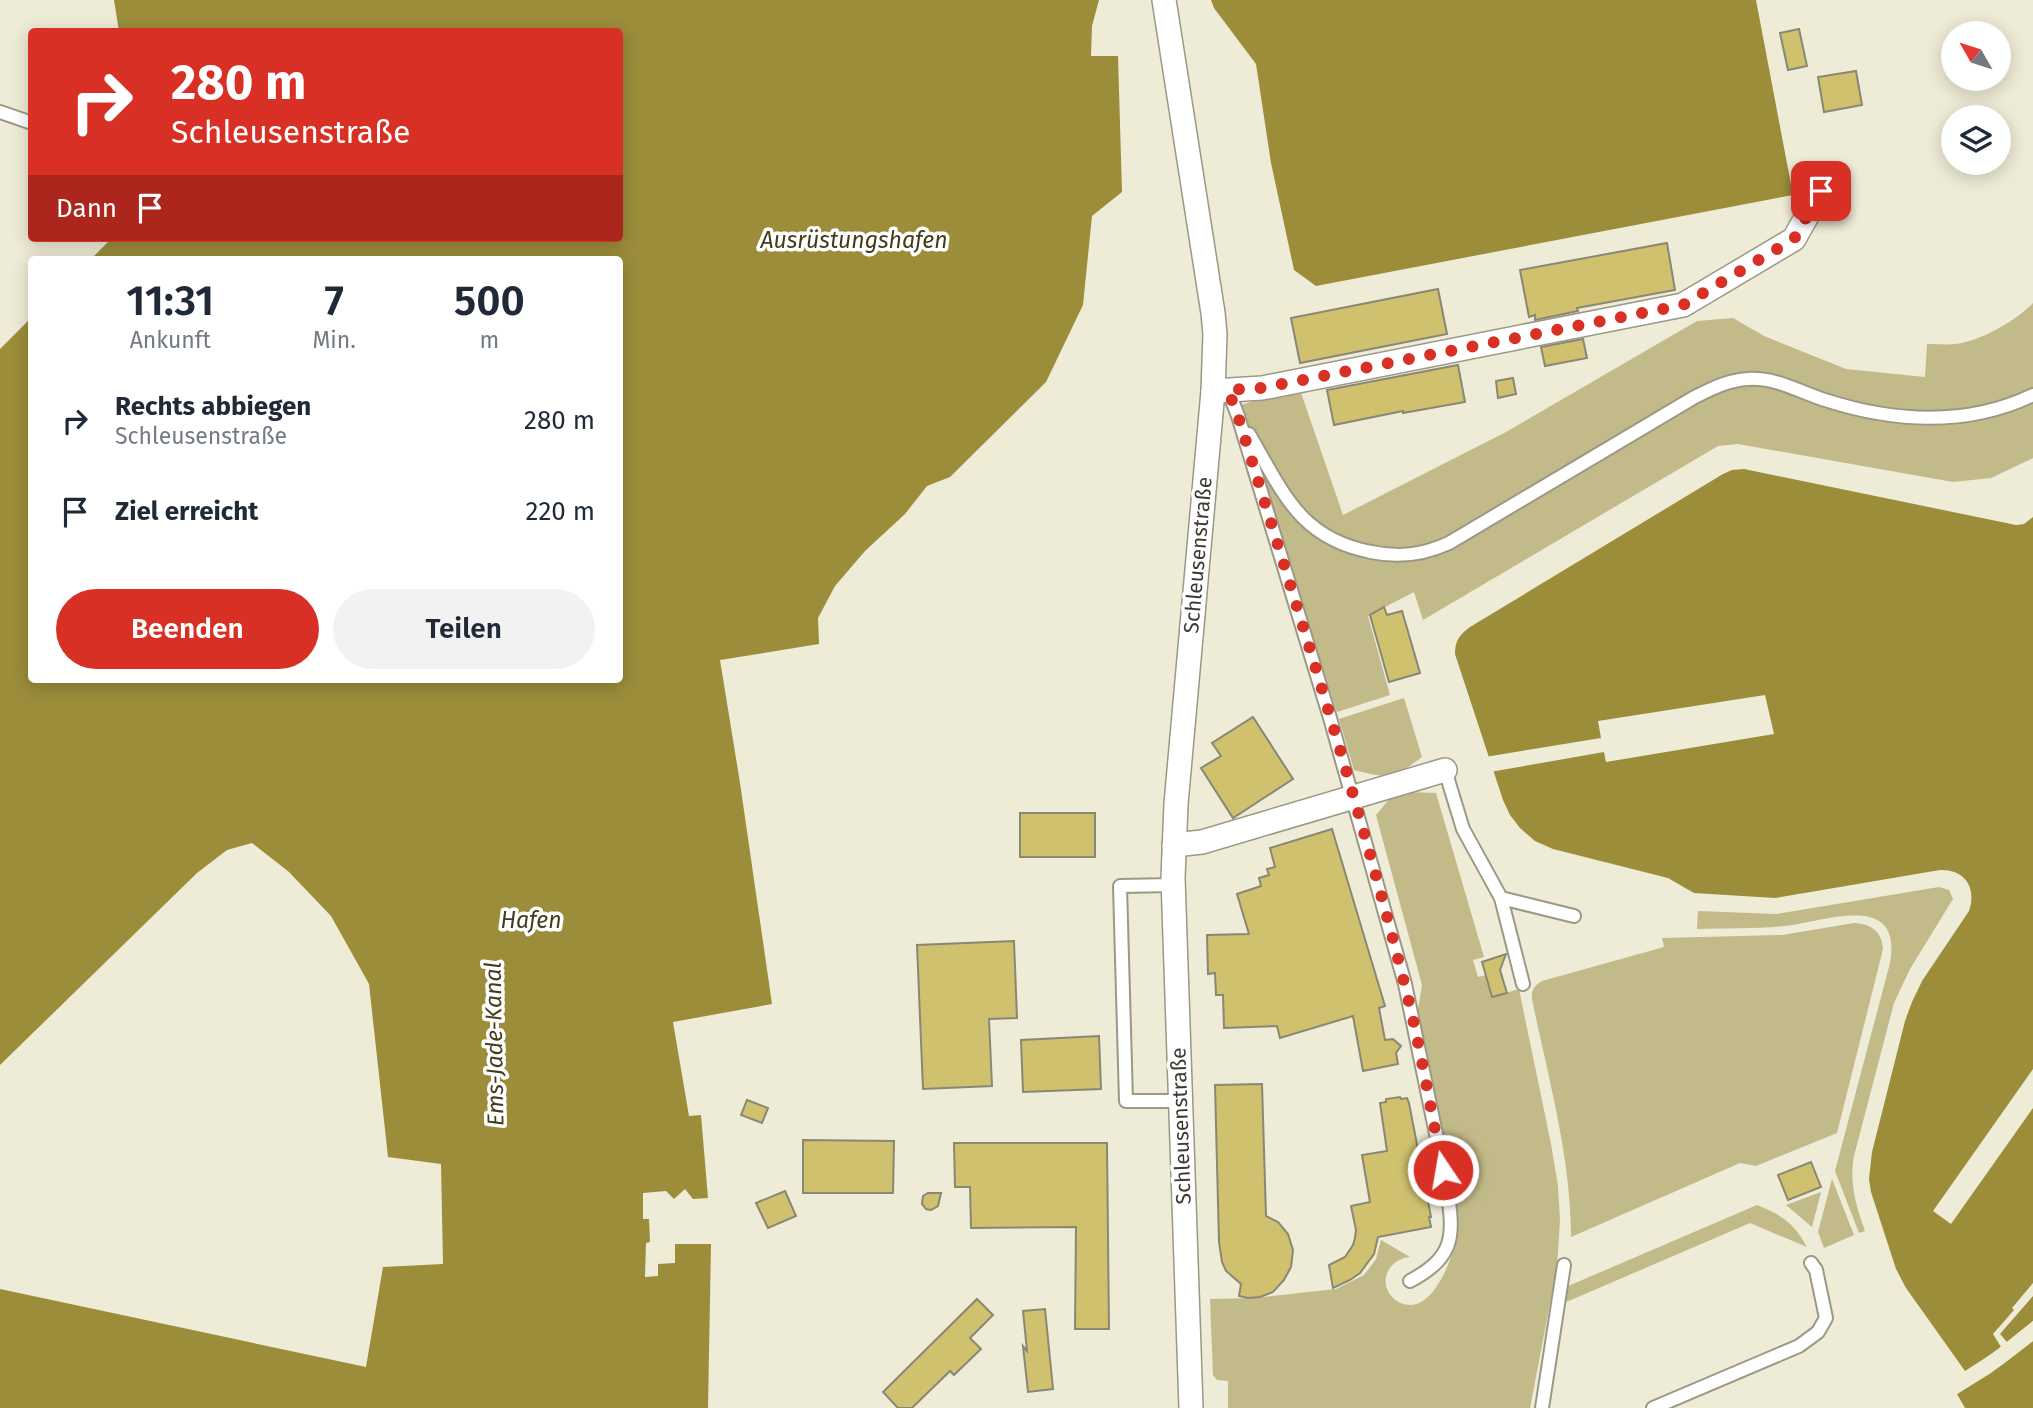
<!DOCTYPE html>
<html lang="de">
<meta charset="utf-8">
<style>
body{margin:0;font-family:"Fira Sans",sans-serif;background:#f2f2f3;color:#1f2937;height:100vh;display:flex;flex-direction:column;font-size:26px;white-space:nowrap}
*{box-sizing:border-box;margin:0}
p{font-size:23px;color:#747a83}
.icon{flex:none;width:38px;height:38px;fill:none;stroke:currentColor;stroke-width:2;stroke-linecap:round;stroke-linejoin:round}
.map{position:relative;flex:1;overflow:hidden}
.sheet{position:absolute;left:28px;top:256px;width:595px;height:427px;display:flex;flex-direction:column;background:#fff;border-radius:7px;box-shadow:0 4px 18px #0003}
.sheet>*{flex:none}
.top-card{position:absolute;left:28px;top:28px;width:595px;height:214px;border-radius:7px;box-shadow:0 4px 18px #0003;background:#d93025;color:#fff;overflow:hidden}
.needle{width:46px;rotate:309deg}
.buttons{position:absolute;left:1941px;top:21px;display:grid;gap:14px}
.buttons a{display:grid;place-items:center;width:70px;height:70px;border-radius:50%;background:#fff;box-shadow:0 4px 18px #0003;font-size:35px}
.pin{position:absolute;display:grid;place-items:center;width:60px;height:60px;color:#fff;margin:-30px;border-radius:14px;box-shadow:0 4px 10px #0006}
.me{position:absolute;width:77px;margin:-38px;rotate:348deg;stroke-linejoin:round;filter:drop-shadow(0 0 5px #0008)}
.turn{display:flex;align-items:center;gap:24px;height:147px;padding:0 28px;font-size:32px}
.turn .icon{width:91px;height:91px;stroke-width:2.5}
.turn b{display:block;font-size:49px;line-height:60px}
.then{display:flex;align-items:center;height:66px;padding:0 28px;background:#0003;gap:14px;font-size:26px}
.eta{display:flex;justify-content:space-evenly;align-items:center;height:119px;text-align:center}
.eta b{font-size:42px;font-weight:600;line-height:49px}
.primary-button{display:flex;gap:14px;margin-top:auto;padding:14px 28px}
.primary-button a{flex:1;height:80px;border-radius:42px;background:#d93025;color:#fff;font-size:28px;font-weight:600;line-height:80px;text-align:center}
.primary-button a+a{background:#f2f2f3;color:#1f2937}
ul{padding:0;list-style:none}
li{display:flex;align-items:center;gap:21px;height:91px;padding:0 28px}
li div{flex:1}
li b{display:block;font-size:26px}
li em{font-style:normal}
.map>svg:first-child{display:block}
.green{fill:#c2ba89}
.water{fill:#9b8d3a}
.pier{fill:#eeebd7}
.building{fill:#cfc16e;stroke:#8a8775;stroke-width:2}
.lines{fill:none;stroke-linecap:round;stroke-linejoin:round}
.lane-casing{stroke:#9b9885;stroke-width:16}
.street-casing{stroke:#9b9885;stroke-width:26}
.lane{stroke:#fff;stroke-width:12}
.street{stroke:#fff;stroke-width:23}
.route{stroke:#d93025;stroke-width:12;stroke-dasharray:0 21.6}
.labels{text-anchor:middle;stroke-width:7;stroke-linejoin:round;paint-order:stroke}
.street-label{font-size:21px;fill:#3b3932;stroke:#fff}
.water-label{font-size:23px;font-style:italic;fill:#433c19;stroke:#fff}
</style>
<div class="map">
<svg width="2033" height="1408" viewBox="0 0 2033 1408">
<rect width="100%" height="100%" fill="#eeebd7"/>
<!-- green -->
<g class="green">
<path d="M2033,303V458L2029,460L1991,478L1953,482L1738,444L1718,446L1423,620L1414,592L1368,616L1390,695L1337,712L1238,406L1299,387L1343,515L1506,432L1697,321L1733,318L1764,336L1846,369L1925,377L1927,344C1937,344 1946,345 1955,344C1979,342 2017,320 2033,303Z"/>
<path d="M1404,698L1422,757C1392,779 1390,779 1354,770L1339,719Z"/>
<path d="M1409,792L1436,793L1484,957L1473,960L1478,977L1486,975L1492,997L1519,989L1551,1144L1558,1186L1560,1220L1557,1267L1530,1408H1228V1381L1217,1380L1213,1375L1210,1299L1254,1298L1336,1289L1364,1275L1376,1259L1381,1240L1410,1257C1401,1258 1393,1262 1388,1271C1378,1291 1401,1313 1421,1302C1440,1292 1456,1251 1457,1230C1457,1222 1456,1212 1455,1203L1417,1016L1422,985L1376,815L1390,798Z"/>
<path d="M1939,887L1949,890L1953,899L1910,969L1894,1003L1854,1156C1849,1183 1856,1206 1865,1231L1859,1233L1835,1171L1890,963C1903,890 1824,922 1785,926C1756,929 1726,928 1697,929L1698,911L1776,914Z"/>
<path d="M1854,923C1872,924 1882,932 1883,949L1837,1133L1756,1166L1740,1163L1571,1237C1571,1157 1548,1077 1532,999C1531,990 1535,985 1542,981L1664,947L1662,938L1782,935Z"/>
<path d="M1832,1179L1854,1235L1824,1248L1818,1232Z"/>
<path d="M1821,1192L1812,1227L1786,1205Z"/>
<path d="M1757,1205C1782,1215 1794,1223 1807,1247L1750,1223L1564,1303L1566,1287Z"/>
</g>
<!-- water -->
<g class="water">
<path d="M114,0H1099L1092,26L1091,56H1118L1122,192L1092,216L1083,305L1046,382L950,477L927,486L905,514L865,551L835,586L818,618L819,644L720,660L740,783L772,1004L673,1022L689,1116L701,1115L708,1198L693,1199L685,1189L674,1199L666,1191L643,1193V1219H649L650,1242L646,1243L645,1277L658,1276V1264L675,1263V1244H711L708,1408H0V1289L366,1367L383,1267L443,1264L441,1164L388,1157L369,984L331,916L289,872L252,843L227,850L197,873L0,1065V349L31,318L32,679H620V259H91L112,238H620V32L119,31Z"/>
<path d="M1211,0H1756L1793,195L1316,286L1294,270L1271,163L1256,64L1214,8Z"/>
<path d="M1744,469L2016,525L2024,524L2033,517V1321L1993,1353L1965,1371L1906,1288L1896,1269L1871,1192L1869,1179L1872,1152L1905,1021L1912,1002L1922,981L1969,911C1977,888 1965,869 1940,870L1775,898L1694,893L1668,878L1553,849L1535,841L1520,828L1510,815L1503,800L1455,654C1455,641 1459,635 1470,627L1723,474L1732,470Z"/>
<path d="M2033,1341V1408H1965L1957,1394L1991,1373Z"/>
</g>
<!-- pier -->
<g class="pier">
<path d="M1765,695L1774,734L1606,762L1604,752L1490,772L1485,757L1601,738L1598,721Z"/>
<path d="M2033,1069V1108L1951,1224L1933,1211Z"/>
<path d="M2033,1283V1296L2000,1334L2007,1342L2033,1321V1326L1995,1356L1967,1375L1963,1374L2001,1347L1993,1334L2014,1310L2012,1308Z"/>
<path d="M2033,1338V1341L2002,1365L1957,1394L1955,1391L1989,1370Z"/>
</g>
<!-- building -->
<g class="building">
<path d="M1799,29L1807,66L1788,70L1780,33Z"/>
<path d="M1856,71L1862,105L1824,112L1818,77Z"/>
<path d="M1667,243L1675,290L1577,308L1578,311L1535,320V315L1529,317L1520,270Z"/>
<path d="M1438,289L1447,334L1300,363L1291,318Z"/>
<path d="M1583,339L1587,358L1545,366L1541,347Z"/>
<path d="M1458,365L1465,402L1403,413V411L1334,425L1327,390Z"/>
<path d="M1513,378L1516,394L1498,398L1496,381Z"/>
<path d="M1384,607L1387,615L1402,611L1420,673L1389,682L1370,615Z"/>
<path d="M1253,717L1293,779L1233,818L1201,768L1221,756L1212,743Z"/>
<rect x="1020" y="813" width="75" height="44"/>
<path d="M1332,829L1385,1006L1379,1008L1385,1040L1393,1039L1401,1046L1396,1053L1398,1064L1363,1071L1353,1016L1280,1038L1277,1026L1224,1028L1223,995H1216L1215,973L1208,974L1207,935L1249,934L1237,894L1261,886L1259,878L1269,875L1267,869L1275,867L1270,848Z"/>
<path d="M1014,941L1017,1018L989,1019L992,1086L923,1089L917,945Z"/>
<path d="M1506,954L1500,970L1507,993L1492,997L1482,962Z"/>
<path d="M1099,1036L1101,1089L1023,1092L1021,1040Z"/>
<path d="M1262,1084L1266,1216L1278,1222L1288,1234L1293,1250L1291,1267L1284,1280L1273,1292L1260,1297L1248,1298L1239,1296L1241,1284L1226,1271L1222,1262L1219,1242L1215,1085Z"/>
<path d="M1400,1097L1401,1099L1407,1098L1409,1103L1431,1217H1429L1431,1227L1378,1237L1374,1254L1360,1273L1350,1280L1333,1288L1329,1265L1345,1257L1353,1245L1355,1238L1356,1230L1351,1206L1370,1202L1362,1155L1387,1151L1380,1103L1386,1102V1099Z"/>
<path d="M747,1100L768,1108L762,1123L741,1115Z"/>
<path d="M803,1140L894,1141L893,1193H803Z"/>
<path d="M954,1143H1107L1109,1329H1075L1076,1227L971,1228L970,1187H955Z"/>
<path d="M1811,1162L1821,1187L1788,1200L1778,1175Z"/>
<path d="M785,1191L796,1216L768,1228L756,1203Z"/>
<path d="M928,1193H941L938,1206L931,1210L926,1209L922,1204L923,1196Z"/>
<path d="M977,1299L993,1315L970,1338L981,1349L954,1375L950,1371L912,1408H898L883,1392Z"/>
<path d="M1045,1309L1053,1389L1028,1392L1023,1346L1027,1351L1023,1311Z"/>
</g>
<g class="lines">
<!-- lane casing -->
<g class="lane-casing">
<g id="lane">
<path d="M0,112L32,123"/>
<path d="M1228,390L1238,416L1330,718L1405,984L1447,1187C1454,1236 1456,1256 1410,1281"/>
<path d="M1249,434C1283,492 1299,538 1371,552C1399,558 1423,555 1449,543L1693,398C1711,389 1728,380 1748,379C1775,377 1800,392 1825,400C1893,422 1967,427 2033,395"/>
<path d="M1445,770L1463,829L1501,898L1574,916"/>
<path d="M1173,885L1120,886L1126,1101H1180"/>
<path d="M1501,898L1523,984"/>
<path d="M1542,1408L1564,1265"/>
<path d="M1653,1408L1799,1346L1818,1332L1826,1318L1816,1270L1811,1263"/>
</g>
</g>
<!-- street casing -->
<g class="street-casing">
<g id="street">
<path d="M1164,0L1213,313L1215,334L1213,391L1176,804L1173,878L1191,1408"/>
<path d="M1213,391L1262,388L1683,305L1794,239L1821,191"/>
<path d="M1174,845L1202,842L1445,770"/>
</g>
</g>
<!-- lane -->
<use href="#lane" class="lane"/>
<!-- street -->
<use href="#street" class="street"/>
</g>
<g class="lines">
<!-- route -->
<path class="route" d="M1443,1170C1430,1107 1420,1044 1404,982C1356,792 1296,604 1238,416L1228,390L1262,388L1683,305L1794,239L1821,191"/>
</g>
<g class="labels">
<!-- street labels -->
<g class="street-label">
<text transform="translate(1198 555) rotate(-85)" y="7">Schleusenstraße</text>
<text transform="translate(1181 1126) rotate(-92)" y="7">Schleusenstraße</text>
</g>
<!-- water labels -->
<g class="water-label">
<text x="854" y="248">Ausrüstungshafen</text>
<text x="531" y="928">Hafen</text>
<text transform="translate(494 1044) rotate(-91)" y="8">Ems-Jade-Kanal</text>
</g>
</g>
</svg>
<div class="buttons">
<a><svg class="needle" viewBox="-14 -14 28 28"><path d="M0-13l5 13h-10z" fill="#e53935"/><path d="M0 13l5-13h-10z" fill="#747a83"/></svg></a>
<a><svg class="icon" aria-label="layers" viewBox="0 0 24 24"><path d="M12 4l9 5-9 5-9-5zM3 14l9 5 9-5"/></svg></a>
</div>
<div class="pin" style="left:1821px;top:191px;background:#d93025"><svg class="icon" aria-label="arrive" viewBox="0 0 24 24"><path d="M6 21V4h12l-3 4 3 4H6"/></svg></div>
<svg class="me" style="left:1443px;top:1170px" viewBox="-20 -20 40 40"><circle r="17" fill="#d93025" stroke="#fff" stroke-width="3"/><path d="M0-11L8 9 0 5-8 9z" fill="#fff"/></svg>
<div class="top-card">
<div class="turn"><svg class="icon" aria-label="right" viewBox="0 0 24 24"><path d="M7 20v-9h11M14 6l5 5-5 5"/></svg><div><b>280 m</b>Schleusenstraße</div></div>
<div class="then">Dann<svg class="icon" aria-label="arrive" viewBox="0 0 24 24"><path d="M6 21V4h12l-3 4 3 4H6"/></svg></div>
</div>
<section class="sheet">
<div class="eta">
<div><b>11:31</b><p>Ankunft</p></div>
<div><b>7</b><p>Min.</p></div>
<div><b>500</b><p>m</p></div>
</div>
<ul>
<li><svg class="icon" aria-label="right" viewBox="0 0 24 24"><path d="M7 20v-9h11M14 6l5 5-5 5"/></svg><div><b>Rechts abbiegen</b><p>Schleusenstraße</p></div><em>280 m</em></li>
<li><svg class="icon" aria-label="arrive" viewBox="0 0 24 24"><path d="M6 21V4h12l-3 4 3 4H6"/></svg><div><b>Ziel erreicht</b></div><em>220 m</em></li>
</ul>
<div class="primary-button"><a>Beenden</a><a>Teilen</a></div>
</section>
</div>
